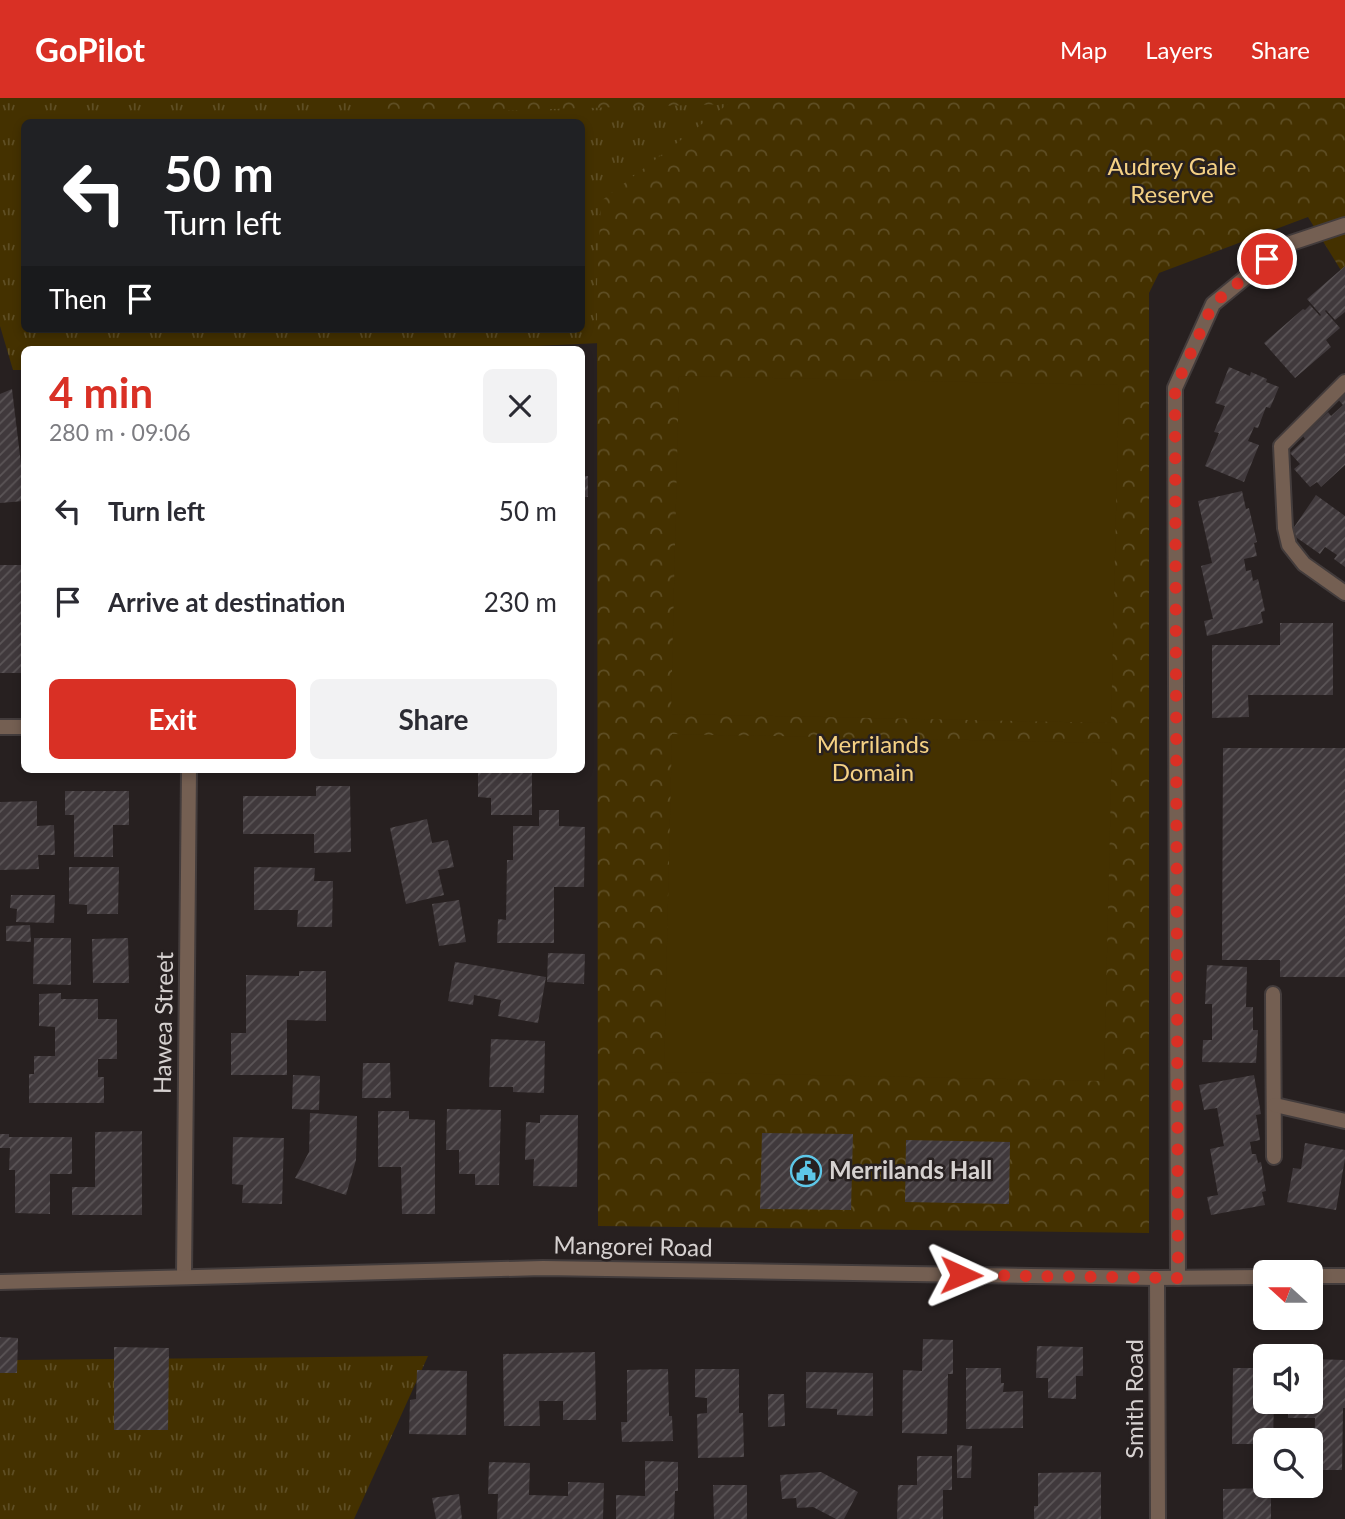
<!DOCTYPE html>
<meta charset="utf-8">
<style>
body{margin:0;font-family:Lato,sans-serif;background:#f2f2f3;color:#2b2b33;height:100vh;display:flex;flex-direction:column;font-size:26px;white-space:nowrap}
*{box-sizing:border-box;margin:0}
p{font-size:23px;color:#7c7c81}
.icon{flex:none;width:38px;height:38px;fill:none;stroke:currentColor;stroke-width:2;stroke-linecap:round;stroke-linejoin:round}
.map{position:relative;flex:1;overflow:hidden}
.details{position:absolute;left:21px;top:248px;width:564px;height:427px;display:flex;flex-direction:column;background:#fff;border-radius:10px;box-shadow:0 4px 10px #0003}
.details>*{flex:none}
.banner{position:absolute;left:21px;top:21px;width:564px;height:214px;border-radius:10px;box-shadow:0 4px 10px #0003;background:#202124;color:#fff;overflow:hidden}
.needle{width:46px;rotate:291deg}
.tools{position:absolute;left:1253px;top:1162px;display:grid;gap:14px}
.tools a{display:grid;place-items:center;width:70px;height:70px;border-radius:10px;background:#fff;box-shadow:0 4px 10px #0003;font-size:35px}
.pin{position:absolute;display:grid;place-items:center;width:60px;height:60px;color:#fff;margin:-30px;border:4px solid #fff;border-radius:50%;box-shadow:0 2px 7px #0007}
.me{position:absolute;width:77px;margin:-38px;rotate:91deg;stroke-linejoin:round;filter:drop-shadow(0 0 5px #0008)}
.turn{display:flex;align-items:center;gap:24px;height:147px;padding:0 28px;font-size:32px}
.turn .icon{width:91px;height:91px;stroke-width:2.5}
.turn b{display:block;font-size:49px;line-height:60px}
.then{display:flex;align-items:center;height:66px;padding:0 28px;background:#0003;gap:14px;font-size:26px}
.round{display:grid;place-items:center;flex:none;width:74px;height:74px;border-radius:10px;background:#f2f2f3}
.head{display:flex;align-items:center;justify-content:space-between;height:119px;padding:0 28px}
h1{font-size:42px;font-weight:700;line-height:52px;color:#d93025}
.button{display:flex;gap:14px;margin-top:auto;padding:14px 28px}
.button a{flex:1;height:80px;border-radius:10px;background:#d93025;color:#fff;font-size:28px;font-weight:700;line-height:80px;text-align:center}
.button a+a{background:#f2f2f3;color:#2b2b33}
ul{padding:0;list-style:none}
li{display:flex;align-items:center;gap:21px;height:91px;padding:0 28px}
li div{flex:1}
li b{display:block;font-size:26px}
li em{font-style:normal}
header{display:flex;align-items:center;gap:42px;box-sizing:border-box;height:98px;padding:0 35px;background:#d93025;color:#fff}
header strong{font-size:33px}
nav{display:flex;gap:38px;margin-inline-start:auto;font-size:24px}
.map>svg:first-child{display:block}
.grass{fill:url(#grass-tufts);fill-rule:evenodd}
.park{fill:url(#park-crowns)}
.garden{fill:#443100}
.building{fill:url(#building-hatch)}
.lines{fill:none;stroke-linecap:round;stroke-linejoin:round}
.service-casing{stroke:#433c3c;stroke-width:18}
.minor-casing{stroke:#433c3c;stroke-width:18}
.tertiary-casing{stroke:#433c3c;stroke-width:18}
.service{stroke:#745f52;stroke-width:14}
.minor{stroke:#745f52;stroke-width:14}
.tertiary{stroke:#745f52;stroke-width:14}
.route{stroke:#d93025;stroke-width:12;stroke-dasharray:0 21.6}
.labels{text-anchor:middle;stroke-width:5;stroke-linejoin:round;paint-order:stroke}
.park-label{font-size:24px;fill:#f5d184;stroke:#272020}
.street-label{font-size:24px;fill:#d6d1d0;stroke:#272020}
.poi-label{font-size:24px;font-weight:bold;fill:#d6d1d0;stroke:#272020;text-anchor:start}
</style>
<header>
<strong>GoPilot</strong>
<nav><a>Map</a><a>Layers</a><a>Share</a></nav>
</header>
<div class="map">
<svg width="1345" height="1421" viewBox="0 0 1345 1421">
<defs>
<pattern id="grass-tufts" width="24" height="20" patternUnits="userSpaceOnUse" patternTransform="scale(1.75)"><rect width="24" height="20" fill="#443100"/><path d="M3 7l-1-3M5 7V3M7 7l1-3M15 17l-1-3M17 17v-4M19 17l1-3" fill="none" stroke="#5e4e24"/></pattern>
<pattern id="park-crowns" width="20" height="18" patternUnits="userSpaceOnUse" patternTransform="scale(1.75)"><rect width="20" height="18" fill="#443100"/><path d="M2 6a3 3 0 1 1 6 0M12 15a3 3 0 1 1 6 0" fill="none" stroke="#5e4e24"/></pattern>
<pattern id="building-hatch" width="6" height="6" patternUnits="userSpaceOnUse" patternTransform="scale(1.75)"><rect width="6" height="6" fill="#40393c"/><path d="M-1 1l2-2M0 6l6-6M5 7l2-2" fill="none" stroke="#5b5557"/></pattern>
</defs>
<rect width="100%" height="100%" fill="#272020"/>
<!-- grass -->
<g class="grass">
<path d="M0,0H1345V20L644,243L449,252H24V272H13L0,228ZM24,24H581V231H24Z"/>
<path d="M428,1258L354,1421H0V1270L11,1262Z"/>
</g>
<!-- park -->
<path class="park" d="M364,0H1345V174H1342L1308,119L1159,175L1149,195V1135L598,1128L597,186L601,103L728,6L379,16Z"/>
<!-- garden -->
<g class="garden">
<path d="M679,278L1119,287L1111,625L671,616Z"/>
<path d="M672,636L1112,645L1104,983L664,974Z"/>
</g>
<!-- building -->
<g class="building">
<path d="M1345,168V214L1335,222L1326,212L1325,213L1340,230L1326,242L1331,249L1295,280L1264,245L1303,211L1305,212L1310,207L1320,218L1321,217L1307,201Z"/>
<path d="M1229,269L1250,278L1251,274L1267,281L1266,284L1279,289L1270,310L1266,309L1258,330L1254,329L1248,343L1259,347L1244,384L1205,368L1219,335L1214,334L1225,308L1215,305Z"/>
<path d="M1345,290V367L1321,389L1317,384L1310,389L1294,371L1300,366L1290,355L1305,341L1303,338L1328,314L1331,318L1343,307L1336,299Z"/>
<path d="M12,291L24,391V403L0,405V296Z"/>
<rect x="581" y="378" width="7" height="21"/>
<path d="M1242,393L1246,411L1249,410L1257,444L1254,445L1257,458L1244,461L1246,473L1251,472L1253,483L1258,481L1265,513L1261,514L1263,525L1207,538L1204,523L1213,521L1201,468L1212,465L1198,403Z"/>
<path d="M1316,397L1345,418V469L1334,461L1337,457L1325,449L1320,456L1290,435Z"/>
<rect x="0" y="467" width="24" height="108"/>
<path d="M1280,525H1333V597H1248L1249,619L1212,620V547H1280Z"/>
<rect x="581" y="615" width="4" height="53"/>
<path d="M1223,650H1345V879H1280V862H1222Z"/>
<path d="M478,672H532V717H491V700L478,699Z"/>
<path d="M316,688H350L351,754L314,755V736H243V698H316Z"/>
<path d="M65,693H129V727H113V759H74V717H65Z"/>
<path d="M37,703V728L54,727L55,757H38L39,771L0,772V704Z"/>
<path d="M539,712H559V728L585,729L584,789H554V845H497L498,821L506,822L507,762H513V728H539Z"/>
<path d="M427,721L432,745L448,742L454,769L438,772L444,797L406,806L390,730Z"/>
<path d="M69,769H119L118,816H87V807L69,806Z"/>
<path d="M254,769L315,770L314,783H333L332,829H297L298,812H254Z"/>
<path d="M11,797H55L54,825L16,824L17,811L10,810Z"/>
<path d="M459,802L466,844L439,848L432,806Z"/>
<path d="M30,827L31,844L6,843V828Z"/>
<path d="M34,840H71V887L33,886Z"/>
<path d="M128,840L129,885H93L92,841Z"/>
<path d="M548,855L585,856L584,886L547,884Z"/>
<path d="M455,864L546,879L538,925L498,918L501,902L474,897L473,907L448,903Z"/>
<path d="M1207,867L1247,869L1246,909H1253V932H1258L1256,965L1202,964L1203,942H1212V906H1205Z"/>
<path d="M299,873H326V923L287,922V977H231V935H246V877L299,878Z"/>
<path d="M61,895V901H98V921H117V961H98V979H104V1005H29V976H34V958H55V929L39,928V896Z"/>
<path d="M491,941L545,943L544,995L513,994V989H489Z"/>
<path d="M363,965H390L391,1000H362Z"/>
<path d="M293,977L320,978L319,1012L292,1011Z"/>
<path d="M1254,977L1261,1016L1256,1017L1260,1042L1250,1044L1252,1056H1256L1258,1065L1261,1064L1266,1093L1262,1094L1265,1107L1211,1117L1207,1099L1218,1097L1210,1051L1224,1048L1217,1010L1204,1012L1199,987Z"/>
<path d="M447,1011L501,1012L499,1087H475V1076H459V1052H446Z"/>
<path d="M378,1013H409V1021L435,1022V1116H402L401,1069H378Z"/>
<path d="M310,1015L357,1018L356,1062L346,1097L295,1080L309,1054Z"/>
<path d="M540,1017H578L577,1089L533,1088L534,1061L525,1062L526,1024L540,1025Z"/>
<path d="M142,1033V1117H72V1089H95V1034Z"/>
<path d="M762,1035L853,1036L851,1112L760,1111Z"/>
<path d="M0,1036H9V1039H72V1076H50V1116L15,1115V1072H9L10,1050H0Z"/>
<path d="M233,1039L284,1040L282,1106L242,1105L243,1087L232,1086Z"/>
<path d="M906,1042L1010,1044L1009,1106L905,1104Z"/>
<path d="M1305,1045L1345,1052V1061L1336,1112L1287,1104L1293,1070L1301,1071Z"/>
<path d="M0,1239L18,1240L17,1275H0Z"/>
<path d="M923,1241L953,1242V1276H948L947,1336L902,1335L903,1272L922,1273Z"/>
<path d="M1037,1248L1083,1249V1278H1076V1301L1048,1300V1280H1036Z"/>
<path d="M114,1249L169,1250L168,1332H114Z"/>
<path d="M595,1254L596,1322H563V1303H539L540,1328H504L503,1256Z"/>
<path d="M1311,1261L1345,1262V1310H1343L1342,1372H1314L1315,1320H1288V1304H1311Z"/>
<path d="M966,1270H1001V1285H1004L1003,1294L1023,1293V1330L966,1331Z"/>
<path d="M1233,1270H1265V1304H1274L1273,1342H1265V1346H1232Z"/>
<path d="M668,1271L669,1318H672L673,1343L622,1344L621,1324H627V1272Z"/>
<path d="M695,1271H739V1315H743L744,1359L698,1360L697,1316L707,1315V1300L695,1299Z"/>
<path d="M417,1272L467,1273L466,1337L409,1336L410,1302L416,1301Z"/>
<path d="M806,1274L873,1275V1318L837,1317V1311L806,1310Z"/>
<path d="M768,1296H784L785,1328L768,1329Z"/>
<path d="M957,1347L972,1348L971,1380H957Z"/>
<path d="M917,1358H952V1392H943V1421H897L898,1387H917Z"/>
<path d="M645,1363L678,1364V1393H675L674,1421H616V1397L645,1398Z"/>
<path d="M489,1364L530,1365L529,1397L568,1398V1384L604,1385L603,1421H497L498,1396H488Z"/>
<path d="M821,1374L858,1394L844,1421H836L813,1409L797,1410L796,1400L782,1401L780,1377Z"/>
<path d="M1101,1374V1421H1034V1408H1038V1375Z"/>
<path d="M713,1387H747V1421H714Z"/>
<path d="M1271,1390V1421H1223V1391Z"/>
<path d="M459,1396L462,1421H436L432,1400Z"/>
</g>
<g class="lines">
<!-- service casing -->
<g class="service-casing">
<path id="service" d="M1178,1180L1175,290L1213,206L1285,147L1345,127"/>
</g>
<!-- minor casing -->
<g class="minor-casing">
<g id="minor">
<path d="M1345,284L1281,348L1285,430L1289,447L1304,466L1345,495"/>
<path d="M0,629H24"/>
<path d="M1273,896L1274,1059"/>
<path d="M1275,1007L1345,1023"/>
<path d="M184,1178L189,672"/>
<path d="M1157,1180L1158,1421"/>
</g>
</g>
<!-- tertiary casing -->
<g class="tertiary-casing">
<g id="tertiary">
<path d="M1311,1178H1345"/>
<path d="M0,1184L543,1170L1157,1180L1265,1179"/>
</g>
</g>
<!-- service -->
<use href="#service" class="service"/>
<!-- minor -->
<use href="#minor" class="minor"/>
<!-- tertiary -->
<use href="#tertiary" class="tertiary"/>
</g>
<g class="lines">
<!-- route -->
<path class="route" d="M961,1177L1178,1180L1175,290L1213,206L1267,161"/>
</g>
<!-- icons -->
<defs>
<g id="civic-ring" transform="scale(1.575)"><circle r="9.5" fill="#272020" stroke="#5dc7e8" stroke-width="1.5"/><path d="M-.6-6.5H3V-4.5H.6V-3L4-1V1h2V6H-6V1h2V-1L-.6-3ZM-1.2 2.5V6h2.4V2.5Z" fill="#5dc7e8"/></g>
</defs>
<g fill-rule="evenodd">
<use href="#civic-ring" x="806" y="1073"/>
</g>
<g class="labels">
<!-- park labels -->
<g class="park-label">
<text x="1172" y="77">Audrey Gale<tspan x="1172" dy="28">Reserve</tspan></text>
<text x="873" y="655">Merrilands<tspan x="873" dy="28">Domain</tspan></text>
</g>
<!-- street labels -->
<g class="street-label">
<text transform="translate(164 925) rotate(-89)" y="8">Hawea Street</text>
<text transform="translate(633 1149) rotate(1)" y="8">Mangorei Road</text>
<text transform="translate(1135 1301) rotate(-90)" y="8">Smith Road</text>
</g>
<!-- poi labels -->
<g class="poi-label">
<text x="829" y="1081">Merrilands Hall</text>
</g>
</g>
</svg>
<div class="tools">
<a><svg class="needle" viewBox="-14 -14 28 28"><path d="M0-13l5 13h-10z" fill="#e53935"/><path d="M0 13l5-13h-10z" fill="#7c7c81"/></svg></a>
<a><svg class="icon" aria-label="sound" viewBox="0 0 24 24"><path d="M4 9h4l5-4v14l-5-4H4zM17 9q2 3 0 6"/></svg></a>
<a><svg class="icon" aria-label="search" viewBox="0 0 24 24"><circle cx="10" cy="10" r="6"/><path d="M15 15l6 6"/></svg></a>
</div>
<div class="pin" style="left:1267px;top:161px;background:#d93025"><svg class="icon" aria-label="arrive" viewBox="0 0 24 24"><path d="M6 21V4h12l-3 4 3 4H6"/></svg></div>
<svg class="me" style="left:961px;top:1177px" viewBox="-20 -20 40 40"><path d="M0-17L14 15 0 8-14 15z" fill="#d93025" stroke="#fff" stroke-width="4"/></svg>
<div class="banner">
<div class="turn"><svg class="icon" aria-label="left" viewBox="0 0 24 24"><path d="M17 20v-9H6M10 6l-5 5 5 5"/></svg><div><b>50 m</b>Turn left</div></div>
<div class="then">Then<svg class="icon" aria-label="arrive" viewBox="0 0 24 24"><path d="M6 21V4h12l-3 4 3 4H6"/></svg></div>
</div>
<section class="details">
<div class="head"><div><h1>4 min</h1><p>280 m · 09:06</p></div><a class="round"><svg class="icon" aria-label="close" viewBox="0 0 24 24"><path d="M6 6l12 12M18 6L6 18"/></svg></a></div>
<ul>
<li><svg class="icon" aria-label="left" viewBox="0 0 24 24"><path d="M17 20v-9H6M10 6l-5 5 5 5"/></svg><div><b>Turn left</b></div><em>50 m</em></li>
<li><svg class="icon" aria-label="arrive" viewBox="0 0 24 24"><path d="M6 21V4h12l-3 4 3 4H6"/></svg><div><b>Arrive at destination</b></div><em>230 m</em></li>
</ul>
<div class="button"><a>Exit</a><a>Share</a></div>
</section>
</div>
